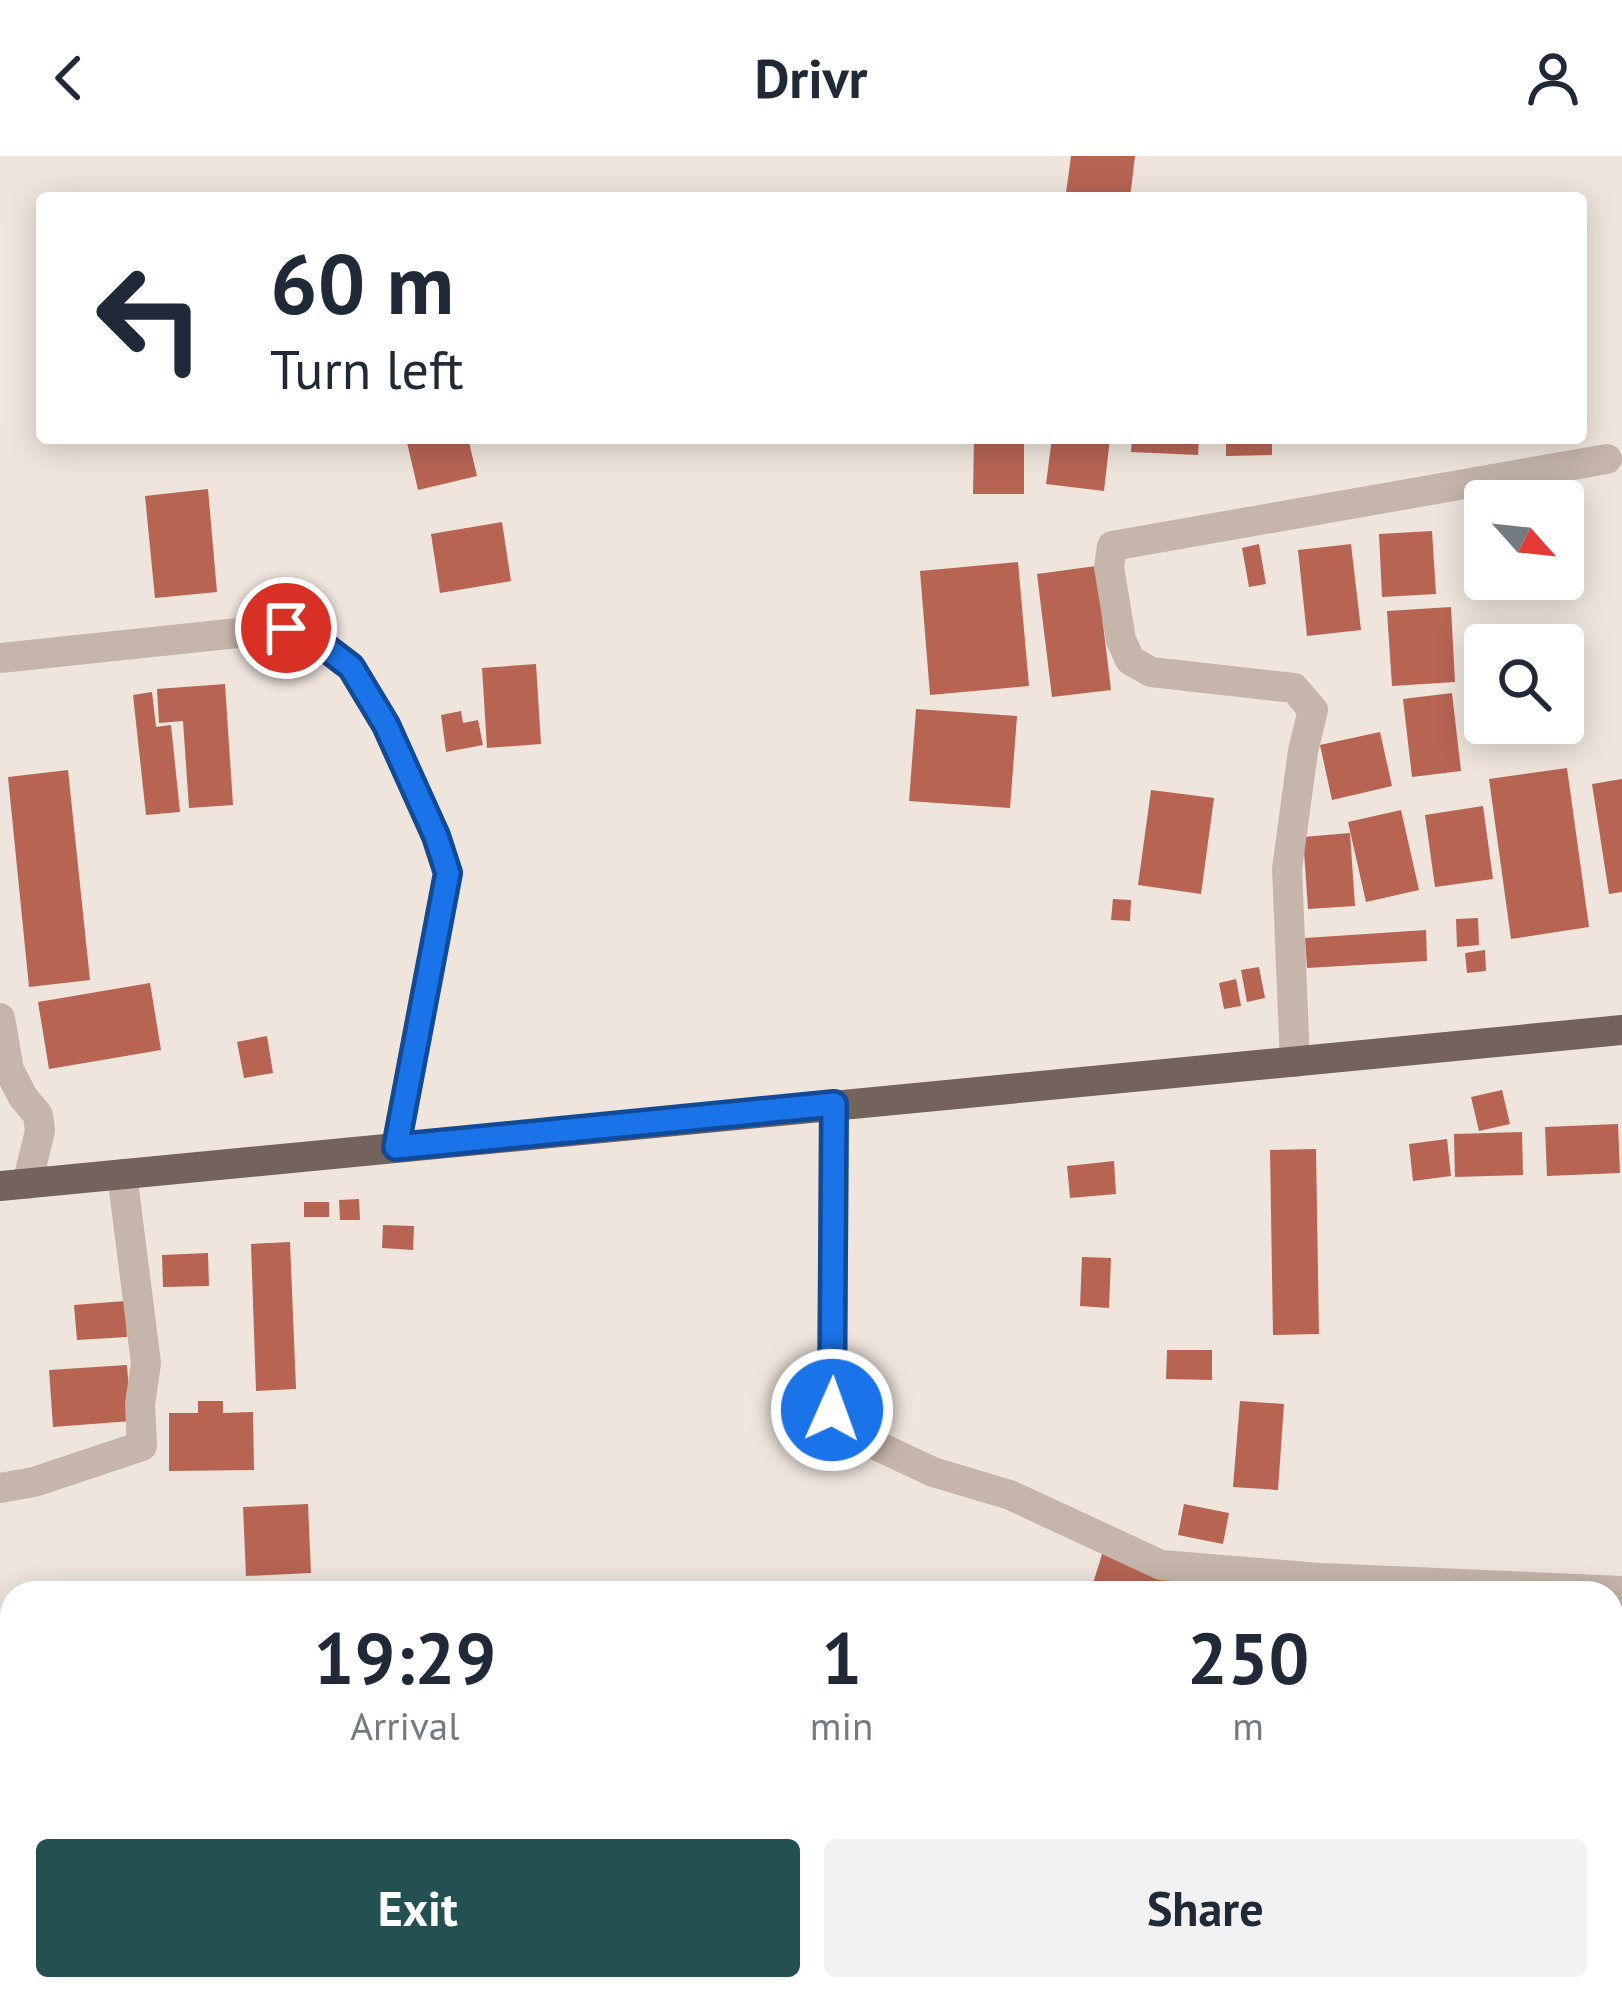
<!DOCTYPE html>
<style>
body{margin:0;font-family:"PT Sans",sans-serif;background:#f2f2f3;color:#1f2937;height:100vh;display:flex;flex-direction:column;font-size:45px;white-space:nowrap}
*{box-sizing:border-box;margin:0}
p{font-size:39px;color:#747a83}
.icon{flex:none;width:66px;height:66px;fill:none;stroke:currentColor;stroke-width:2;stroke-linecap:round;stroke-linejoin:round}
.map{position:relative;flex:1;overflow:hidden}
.panel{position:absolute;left:0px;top:1425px;width:1623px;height:420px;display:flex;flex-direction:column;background:#fff;border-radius:36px 36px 0 0;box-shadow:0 6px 30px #0003}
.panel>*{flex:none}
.guide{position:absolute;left:36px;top:36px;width:1551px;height:252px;border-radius:12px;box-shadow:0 6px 30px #0003;background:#fff;color:#1f2937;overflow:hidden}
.needle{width:78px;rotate:117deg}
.fabs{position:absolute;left:1464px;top:324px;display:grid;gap:24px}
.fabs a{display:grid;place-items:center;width:120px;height:120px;border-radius:12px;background:#fff;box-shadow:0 6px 30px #0003;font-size:60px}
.pin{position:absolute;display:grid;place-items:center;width:102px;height:102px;color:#fff;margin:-51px;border:6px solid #fff;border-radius:50%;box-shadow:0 3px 12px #0007}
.me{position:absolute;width:132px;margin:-66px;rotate:2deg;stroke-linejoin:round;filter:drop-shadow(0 0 9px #0008)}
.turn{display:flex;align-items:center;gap:42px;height:252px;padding:0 36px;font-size:54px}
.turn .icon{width:156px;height:156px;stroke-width:2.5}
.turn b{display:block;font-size:84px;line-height:102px}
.eta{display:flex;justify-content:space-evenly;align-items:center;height:204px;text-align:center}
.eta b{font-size:72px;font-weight:600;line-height:84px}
.primary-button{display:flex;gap:24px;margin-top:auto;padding:24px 36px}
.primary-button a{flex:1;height:138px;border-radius:12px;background:#235050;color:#fff;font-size:48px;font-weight:600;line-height:138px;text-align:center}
.primary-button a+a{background:#f2f2f3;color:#1f2937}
header{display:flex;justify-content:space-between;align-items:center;height:156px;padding:0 36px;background:#fff;font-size:54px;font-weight:600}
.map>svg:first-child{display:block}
.building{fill:#b76453}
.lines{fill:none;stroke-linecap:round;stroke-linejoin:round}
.minor{stroke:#c5b5aa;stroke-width:30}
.major{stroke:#74625c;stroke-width:30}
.route-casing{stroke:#114b97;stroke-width:30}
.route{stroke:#1a73e8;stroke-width:21}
</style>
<header><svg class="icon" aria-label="back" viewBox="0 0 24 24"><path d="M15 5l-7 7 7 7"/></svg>Drivr<svg class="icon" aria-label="person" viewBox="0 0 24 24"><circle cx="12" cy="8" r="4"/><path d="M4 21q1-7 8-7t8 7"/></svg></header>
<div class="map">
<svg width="1622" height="1845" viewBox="0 0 1622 1845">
<rect width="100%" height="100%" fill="#efe5dd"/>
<!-- building -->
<g class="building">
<path d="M1071,0H1135L1130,42L1066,37Z"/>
<path d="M406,282H468L477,320L418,334Z"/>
<path d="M974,282H1024V338H973Z"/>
<path d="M1052,282H1110L1104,335L1046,328Z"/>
<path d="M1132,282H1199L1198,299L1131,296Z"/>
<path d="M1226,282H1272V299L1226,300Z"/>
<path d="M208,333L217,436L155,442L145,340Z"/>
<path d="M502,366L511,425L440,437L431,378Z"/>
<path d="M1432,375L1436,438L1382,441L1379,378Z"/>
<path d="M1259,388L1266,428L1249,431L1242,392Z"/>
<path d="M1351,388L1361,474L1307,480L1298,394Z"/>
<path d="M1018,406L1029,530L930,539L920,415Z"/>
<path d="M1096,410L1111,534L1052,541L1037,418Z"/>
<path d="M1451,451L1455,526L1392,530L1387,455Z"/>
<path d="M536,508L541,588L487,592L482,512Z"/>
<path d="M225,528L233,649L189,652L183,565L159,567L157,533Z"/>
<path d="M152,536L156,571L171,569L180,656L146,659L133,539Z"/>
<path d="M1452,537L1461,615L1412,621L1403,543Z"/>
<path d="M916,553L1017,560L1010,652L909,645Z"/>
<path d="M461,555L463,567L478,564L483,589L446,596L441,559Z"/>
<path d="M1566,556L1568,575L1487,586L1484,567H1563V557Z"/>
<path d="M1380,576L1392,630L1332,644L1320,589Z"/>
<path d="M1567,612L1589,771L1511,783L1489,623Z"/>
<path d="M68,614L90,824L29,831L8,621Z"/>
<path d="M1622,623V736L1609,738L1592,628Z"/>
<path d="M1151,634L1214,642L1201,738L1138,729Z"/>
<path d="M1483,650L1493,723L1435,731L1425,659Z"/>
<path d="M1401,654L1419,734L1366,746L1348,666Z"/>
<path d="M1350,677L1355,750L1308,753L1303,681Z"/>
<path d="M1113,743L1131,744L1130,765L1111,764Z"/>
<path d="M1478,762L1479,789L1457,791L1456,763Z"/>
<path d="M1426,774L1427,805L1307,812L1305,782Z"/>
<path d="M1485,794L1486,815L1467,817L1465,797Z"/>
<path d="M1259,811L1265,842L1247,846L1241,814Z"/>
<path d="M1236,823L1241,850L1224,853L1219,827Z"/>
<path d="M150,827L161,894L49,913L38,846Z"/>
<path d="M267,880L273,917L244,922L237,886Z"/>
<path d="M1502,934L1510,968L1479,975L1471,941Z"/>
<path d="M1618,968L1620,1017L1547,1020L1545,971Z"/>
<path d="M1522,976L1523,1019L1455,1021L1454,978Z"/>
<path d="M1447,983L1451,1020L1413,1025L1409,988Z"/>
<path d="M1316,993L1319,1178L1273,1179L1270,994Z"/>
<path d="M1114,1005L1116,1038L1070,1042L1067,1010Z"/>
<path d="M359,1043L360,1064H340L339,1044Z"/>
<rect x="304" y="1046" width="25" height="15"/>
<path d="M383,1069L414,1070L413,1094L382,1092Z"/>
<path d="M290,1086L296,1233L256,1235L251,1088Z"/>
<path d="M208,1097L209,1130L163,1131L162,1099Z"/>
<path d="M1082,1101L1111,1102L1109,1152L1080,1150Z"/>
<path d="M125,1145L127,1181L77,1184L74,1149Z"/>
<path d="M1167,1194H1212V1224L1166,1223Z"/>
<path d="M127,1209L131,1265L53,1271L49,1214Z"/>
<path d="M198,1245H223V1257L253,1256L254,1314L169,1315V1257H198Z"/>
<path d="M1240,1245L1284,1248L1278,1334L1233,1331Z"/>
<path d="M308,1348L311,1417L246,1420L243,1351Z"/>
<path d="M1184,1348L1229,1357L1223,1388L1178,1379Z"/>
<path d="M1103,1395L1183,1420L1178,1437H1090Z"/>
<path d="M1620,1447L1621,1478H1611V1448Z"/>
<path d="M1620,1512V1594H1611V1513Z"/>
<path d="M0,1564L12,1566V1606L2,1664L0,1663Z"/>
<path d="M1618,1609L1622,1626V1645L1611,1647V1611Z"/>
</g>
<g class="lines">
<!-- minor -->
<g class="minor">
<path d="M0,502L286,472L317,485L351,511L386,569L436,680L448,717L396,991"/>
<path d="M0,862L9,914L23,941L38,959L40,975L27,1028"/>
<path d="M1295,906L1287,713L1303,595L1313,554L1294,532L1151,516L1130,504L1121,484L1109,411L1112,390L1607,303"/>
<path d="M834,948L832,1254L850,1277L933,1316L1010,1339L1161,1409L1320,1422L1622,1435"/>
<path d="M0,1332L34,1326L142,1290L140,1248L146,1207L122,1018"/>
<path d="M1611,1679L1622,1671"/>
<path d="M828,1845L833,1833"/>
<path d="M1433,1845L1442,1833"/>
</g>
<!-- major -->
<path class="major" d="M0,1030L1622,874"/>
</g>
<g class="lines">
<!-- route casing -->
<g class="route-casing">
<path id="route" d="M286,472L317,485L351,511L386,569L436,680L448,717L396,991L834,948L832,1254"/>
</g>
<!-- route -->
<use href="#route" class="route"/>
</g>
</svg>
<div class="fabs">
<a><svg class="needle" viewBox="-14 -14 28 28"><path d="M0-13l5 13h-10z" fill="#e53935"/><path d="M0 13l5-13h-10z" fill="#747a83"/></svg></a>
<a><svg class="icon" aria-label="search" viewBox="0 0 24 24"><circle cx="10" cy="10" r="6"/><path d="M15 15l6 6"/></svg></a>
</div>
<div class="pin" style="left:286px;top:472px;background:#d93025"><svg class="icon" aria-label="arrive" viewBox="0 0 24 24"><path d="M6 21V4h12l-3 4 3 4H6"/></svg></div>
<svg class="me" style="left:832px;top:1254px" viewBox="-20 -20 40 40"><circle r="17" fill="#1a73e8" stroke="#fff" stroke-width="3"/><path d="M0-11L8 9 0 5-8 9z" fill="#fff"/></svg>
<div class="guide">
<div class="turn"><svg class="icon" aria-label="left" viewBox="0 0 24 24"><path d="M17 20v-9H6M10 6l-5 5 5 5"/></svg><div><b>60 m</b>Turn left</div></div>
</div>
<section class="panel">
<div class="eta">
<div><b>19:29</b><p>Arrival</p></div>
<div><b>1</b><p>min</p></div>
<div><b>250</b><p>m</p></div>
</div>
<div class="primary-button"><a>Exit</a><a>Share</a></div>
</section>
</div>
